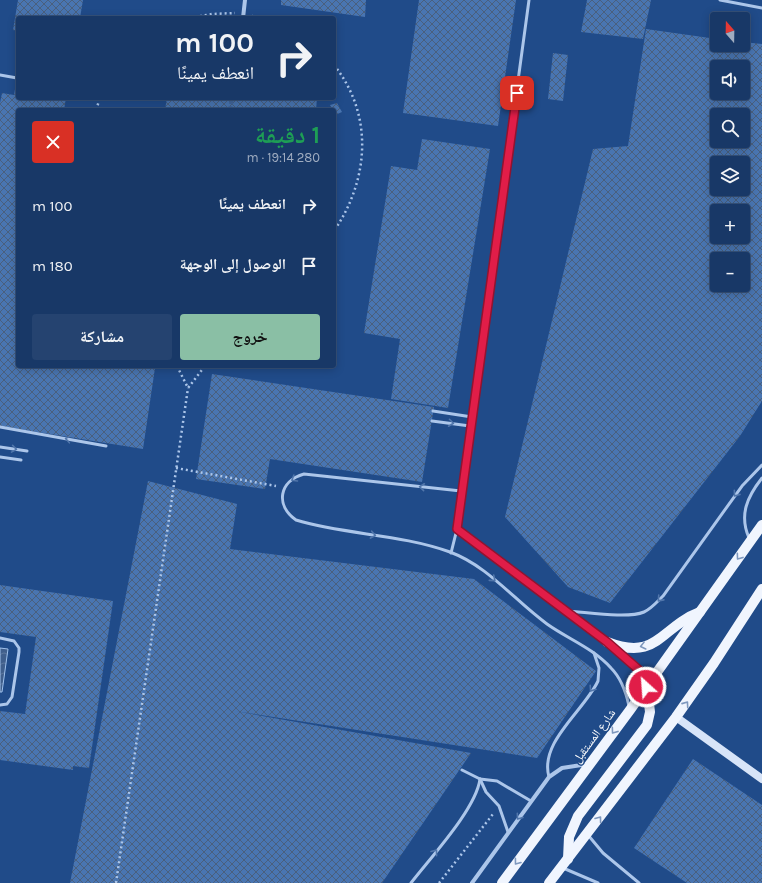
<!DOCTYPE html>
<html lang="ar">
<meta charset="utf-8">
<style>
body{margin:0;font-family:Karla,"Noto Naskh Arabic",sans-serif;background:#254370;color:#f1f3f6;direction:rtl;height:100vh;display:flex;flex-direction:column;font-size:15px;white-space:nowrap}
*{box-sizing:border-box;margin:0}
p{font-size:13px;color:#9facc0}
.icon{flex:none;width:22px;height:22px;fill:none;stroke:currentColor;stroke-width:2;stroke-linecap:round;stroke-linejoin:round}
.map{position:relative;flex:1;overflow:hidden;direction:ltr}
.sheet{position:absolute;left:16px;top:108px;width:320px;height:260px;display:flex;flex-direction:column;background:#183867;border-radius:4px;box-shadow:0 2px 10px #0003,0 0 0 1px #36527b;direction:rtl}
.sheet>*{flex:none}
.hud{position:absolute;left:16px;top:16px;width:320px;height:84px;border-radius:4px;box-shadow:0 2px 10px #0003,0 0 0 1px #36527b;direction:rtl;background:#183867;color:#f1f3f6;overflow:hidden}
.needle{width:26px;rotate:340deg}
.tools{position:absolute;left:710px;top:12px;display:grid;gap:8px}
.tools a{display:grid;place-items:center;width:40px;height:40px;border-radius:4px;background:#183867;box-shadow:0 2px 10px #0003,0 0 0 1px #36527b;font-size:20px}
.pin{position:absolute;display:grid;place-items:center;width:34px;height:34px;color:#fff;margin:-17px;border-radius:8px;box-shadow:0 2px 6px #0006}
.me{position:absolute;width:44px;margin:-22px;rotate:334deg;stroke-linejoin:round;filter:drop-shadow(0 0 3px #0008)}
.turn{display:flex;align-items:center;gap:14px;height:84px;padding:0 16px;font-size:18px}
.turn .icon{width:52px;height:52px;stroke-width:2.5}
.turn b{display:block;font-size:28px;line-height:34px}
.round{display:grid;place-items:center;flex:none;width:42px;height:42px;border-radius:4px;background:#254370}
.head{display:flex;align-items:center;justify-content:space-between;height:68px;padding:0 16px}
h1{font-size:24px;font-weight:700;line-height:30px;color:#1e9e55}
.cta{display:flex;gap:8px;margin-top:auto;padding:8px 16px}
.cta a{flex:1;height:46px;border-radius:4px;background:#8abfa5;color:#111;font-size:16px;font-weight:700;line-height:46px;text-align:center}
.cta a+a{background:#254370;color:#f1f3f6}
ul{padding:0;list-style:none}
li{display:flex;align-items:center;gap:12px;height:60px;padding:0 16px}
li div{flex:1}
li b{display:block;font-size:15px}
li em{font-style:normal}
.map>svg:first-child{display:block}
.water{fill:url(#water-waves);stroke:#9fc1ec}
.building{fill:url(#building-cross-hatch);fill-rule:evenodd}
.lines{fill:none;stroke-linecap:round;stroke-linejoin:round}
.street-tunnel{stroke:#41669b;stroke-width:4;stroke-dasharray:4 2;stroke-linecap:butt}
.path{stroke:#acc6ea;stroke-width:2.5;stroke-dasharray:2 3;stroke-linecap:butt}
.lane{stroke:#acc6ea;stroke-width:3}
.street{stroke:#acc6ea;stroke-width:4}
.secondary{stroke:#d7e4f8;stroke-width:8}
.primary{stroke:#f0f5fe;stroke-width:10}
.oneway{stroke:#5176ab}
.oneway2{stroke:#7e98be}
.route-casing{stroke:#92132f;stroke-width:10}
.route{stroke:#e11d48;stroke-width:7}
.labels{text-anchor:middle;stroke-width:3;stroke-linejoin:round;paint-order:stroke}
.street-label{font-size:12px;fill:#fff;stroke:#204b89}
</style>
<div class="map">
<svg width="762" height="883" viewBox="0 0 762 883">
<defs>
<pattern id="water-waves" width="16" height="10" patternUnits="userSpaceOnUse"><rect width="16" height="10" fill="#405f8c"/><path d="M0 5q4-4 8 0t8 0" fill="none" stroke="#5d779d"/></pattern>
<pattern id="building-cross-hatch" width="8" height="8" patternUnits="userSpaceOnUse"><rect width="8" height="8" fill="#4975b1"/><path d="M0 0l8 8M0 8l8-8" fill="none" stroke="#4a607e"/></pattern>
</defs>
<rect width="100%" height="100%" fill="#204b89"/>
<!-- water -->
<path class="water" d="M0,648L8,649L2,692H0Z"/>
<!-- building -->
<g class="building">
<path d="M18,0H83L80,18H18V31L13,30Z"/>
<path d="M281,0H366L365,17L281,5Z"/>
<path d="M419,0H516L498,126L403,113Z"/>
<path d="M587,0H651L643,39L581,32Z"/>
<path d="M646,29L717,39V45H743V42L762,44V401L740,436L610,603L568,587L505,517L593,149L628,146ZM717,67H743V93H717ZM717,115H743V141H717ZM717,163H743V189H717ZM717,211H743V237H717ZM717,259H743V285H717Z"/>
<path d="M553,53L568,55L563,101L548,99Z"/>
<path d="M17,77L18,98H66L64,110H18V366H143L155,368L143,449L0,426V103L2,93L14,95Z"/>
<path d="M167,98H317L316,110H165Z"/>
<path d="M337,103L342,112L335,115L330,105Z"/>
<path d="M422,139L490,149L448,408L391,399L400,339L364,333L391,166L417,170Z"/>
<path d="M212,374L434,407L422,482L270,459L265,489L196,479Z"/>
<path d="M148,481L237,504L230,549L474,579L596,671L537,758L235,711L471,753L382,883H70Z"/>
<path d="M0,585L113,601L89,768L73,766V770L0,760V711L25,714L36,637L0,632Z"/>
<path d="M693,759L762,805V883H687L634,848Z"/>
</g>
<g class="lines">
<!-- street-tunnel -->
<path class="street-tunnel" d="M230,110L232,98"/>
<!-- path -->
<g class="path">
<path d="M252,16L263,18"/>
<path d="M190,18L212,14L235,13"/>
<path d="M334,65C374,115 369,180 334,231"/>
<path d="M96,110L100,98"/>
<path d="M177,366L188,388L205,366"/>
<path d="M176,468L276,486"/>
<path d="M116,883L188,388"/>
<path d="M439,883L493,814"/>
</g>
<!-- lane -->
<g class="lane">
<path d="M720,0L762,8"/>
<path d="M0,75L17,78"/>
<path d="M433,411L472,417"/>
<path d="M432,421L470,426"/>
<path d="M0,427L106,446"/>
<path d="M0,447L27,451"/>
<path d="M0,457L21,460"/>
<path d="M461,491L304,474C279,481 275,505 296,520C346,535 400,534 450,552C488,566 514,600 547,624C568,639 593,648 611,668C621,678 626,692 629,706"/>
<path d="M457,529L606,640"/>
<path d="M749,538C739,515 747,497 762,478"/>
<path d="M451,553L457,529L529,0"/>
<path d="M566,611C586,612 627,619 644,612C651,609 657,602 663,596L742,486L762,465"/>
<path d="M0,638L14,641L19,648V652L12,697L7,704L0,705"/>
<path d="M614,648L639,671L646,684"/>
<path d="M462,770L480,779L497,781L531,801"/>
<path d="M549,777C539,742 584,711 598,681L599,668L594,653"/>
<path d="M480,779L486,792L499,806L508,832"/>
<path d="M588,835L603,853L639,883"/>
<path d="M563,868L598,883"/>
<path d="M411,883C431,857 476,809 480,779"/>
</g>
<!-- street -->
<g class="street">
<path d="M243,18L245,0"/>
<path d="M472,883L549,777L562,768L588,764"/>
</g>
<!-- secondary -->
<path class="secondary" d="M676,717L762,779"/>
<!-- primary -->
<g class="primary">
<path d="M607,642C658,662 660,627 700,612"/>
<path d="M568,859L569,837L578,816L647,725L650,712L647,687"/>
<path d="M502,883L630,710L762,525"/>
<path d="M549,883L676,717L714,663L762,589"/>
</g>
</g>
<!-- one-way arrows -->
<defs><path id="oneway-chevron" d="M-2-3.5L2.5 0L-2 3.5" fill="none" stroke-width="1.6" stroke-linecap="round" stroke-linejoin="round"/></defs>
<g class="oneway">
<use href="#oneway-chevron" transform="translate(451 423) rotate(7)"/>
<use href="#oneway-chevron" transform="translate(68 439) rotate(-170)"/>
<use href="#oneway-chevron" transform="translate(14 449) rotate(9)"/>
<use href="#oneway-chevron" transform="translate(294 479) rotate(149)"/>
<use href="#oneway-chevron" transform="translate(422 487) rotate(-174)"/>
<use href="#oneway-chevron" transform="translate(736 494) rotate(126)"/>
<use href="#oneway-chevron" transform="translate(373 535) rotate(11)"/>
<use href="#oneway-chevron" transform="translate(493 579) rotate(40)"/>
<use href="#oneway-chevron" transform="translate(660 599) rotate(132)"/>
<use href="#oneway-chevron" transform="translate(592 689) rotate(124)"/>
<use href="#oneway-chevron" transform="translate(519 817) rotate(126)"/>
<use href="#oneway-chevron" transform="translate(435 852) rotate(-53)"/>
</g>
<g class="oneway2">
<use href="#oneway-chevron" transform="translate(739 557) rotate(126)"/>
<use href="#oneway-chevron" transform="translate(643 646) rotate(166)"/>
<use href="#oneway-chevron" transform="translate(686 704) rotate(-55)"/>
<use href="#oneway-chevron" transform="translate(614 731) rotate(126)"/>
<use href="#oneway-chevron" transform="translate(599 819) rotate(-53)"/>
<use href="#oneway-chevron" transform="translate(517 862) rotate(127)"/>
</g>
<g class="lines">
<!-- route casing -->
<g class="route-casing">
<path id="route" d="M517,93L457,529L607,642L639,670L646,687"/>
</g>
<!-- route -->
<use href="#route" class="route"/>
</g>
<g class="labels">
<!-- street labels -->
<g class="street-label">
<text transform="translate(594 736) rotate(-54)" y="4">شارع المستقبل</text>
</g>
</g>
</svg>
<div class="tools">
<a><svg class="needle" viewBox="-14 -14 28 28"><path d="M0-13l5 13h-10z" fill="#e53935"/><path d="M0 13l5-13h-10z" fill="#9facc0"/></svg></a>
<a><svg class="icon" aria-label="sound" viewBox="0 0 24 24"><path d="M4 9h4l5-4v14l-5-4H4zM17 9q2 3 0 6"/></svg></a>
<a><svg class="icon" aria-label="search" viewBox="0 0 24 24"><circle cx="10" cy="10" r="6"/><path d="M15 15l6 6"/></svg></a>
<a><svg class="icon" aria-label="layers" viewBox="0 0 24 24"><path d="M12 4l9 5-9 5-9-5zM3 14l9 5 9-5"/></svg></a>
<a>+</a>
<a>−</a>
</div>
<div class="pin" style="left:517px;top:93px;background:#d93025"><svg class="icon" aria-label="arrive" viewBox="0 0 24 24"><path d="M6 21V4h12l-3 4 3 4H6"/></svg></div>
<svg class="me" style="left:646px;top:687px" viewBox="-20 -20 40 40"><circle r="17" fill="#e11d48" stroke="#fff" stroke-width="3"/><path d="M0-11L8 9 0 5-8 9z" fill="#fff"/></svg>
<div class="hud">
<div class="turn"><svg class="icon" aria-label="right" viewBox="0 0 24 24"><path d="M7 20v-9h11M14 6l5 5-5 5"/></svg><div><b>100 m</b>انعطف يمينًا</div></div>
</div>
<section class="sheet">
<div class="head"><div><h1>1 دقيقة</h1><p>280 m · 19:14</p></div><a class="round" style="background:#d93025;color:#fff"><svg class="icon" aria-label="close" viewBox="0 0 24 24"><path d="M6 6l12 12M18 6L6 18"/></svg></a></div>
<ul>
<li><svg class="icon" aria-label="right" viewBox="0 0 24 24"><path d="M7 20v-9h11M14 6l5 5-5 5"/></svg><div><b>انعطف يمينًا</b></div><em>100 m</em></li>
<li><svg class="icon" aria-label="arrive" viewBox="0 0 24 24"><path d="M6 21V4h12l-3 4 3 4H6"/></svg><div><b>الوصول إلى الوجهة</b></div><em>180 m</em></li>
</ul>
<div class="cta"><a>خروج</a><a>مشاركة</a></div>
</section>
</div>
